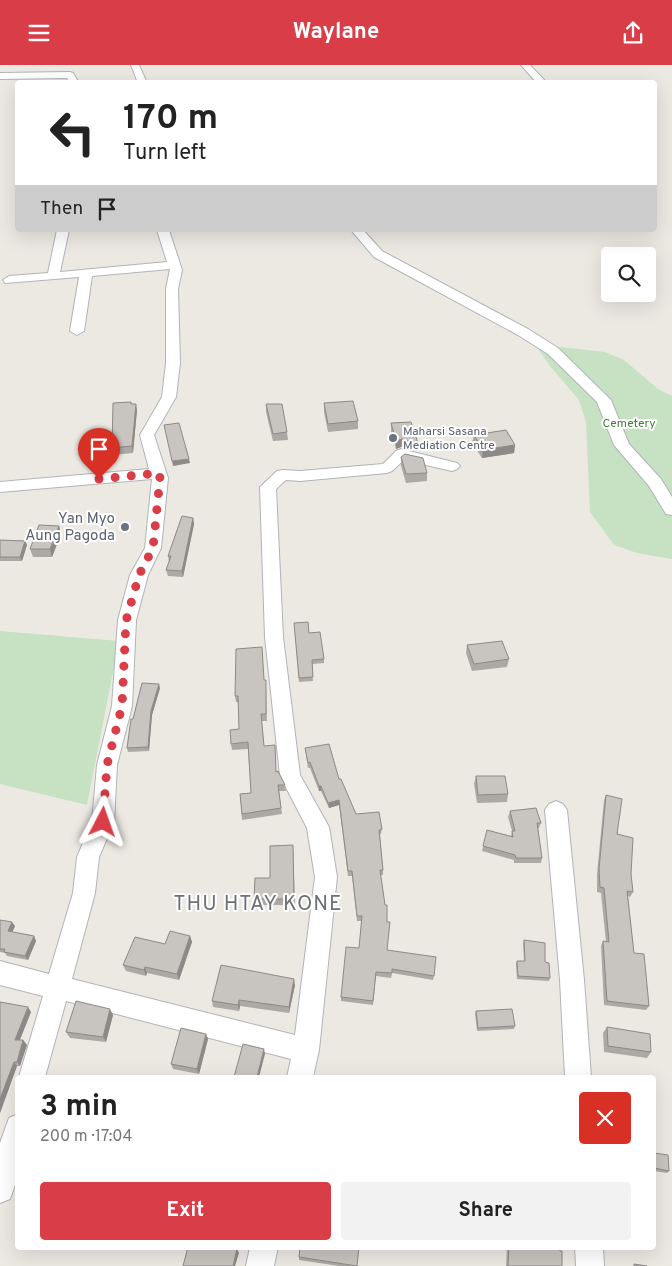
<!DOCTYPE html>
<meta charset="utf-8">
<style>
body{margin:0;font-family:Overpass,sans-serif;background:#f2f2f2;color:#222;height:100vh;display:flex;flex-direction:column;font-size:19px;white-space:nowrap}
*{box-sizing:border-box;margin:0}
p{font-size:16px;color:#767676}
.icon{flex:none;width:28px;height:28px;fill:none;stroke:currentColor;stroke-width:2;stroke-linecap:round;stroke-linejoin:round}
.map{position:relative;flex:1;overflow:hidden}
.drawer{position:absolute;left:15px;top:1010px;width:641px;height:175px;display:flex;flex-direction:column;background:#fff;border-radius:5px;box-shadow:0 5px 20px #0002}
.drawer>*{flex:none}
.banner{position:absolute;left:15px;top:15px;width:642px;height:152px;border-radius:5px;box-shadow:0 5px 20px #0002;background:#fff;color:#222;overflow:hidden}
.fabs{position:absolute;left:601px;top:182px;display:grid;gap:10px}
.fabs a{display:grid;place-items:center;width:55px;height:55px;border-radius:5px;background:#fff;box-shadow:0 5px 20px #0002;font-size:25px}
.pin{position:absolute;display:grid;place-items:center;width:42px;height:42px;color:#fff;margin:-51px -21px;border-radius:50% 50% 50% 0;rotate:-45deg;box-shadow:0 0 5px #0007}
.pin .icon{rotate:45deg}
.me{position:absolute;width:55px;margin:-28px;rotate:4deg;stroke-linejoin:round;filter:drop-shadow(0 0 4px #0008)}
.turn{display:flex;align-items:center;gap:18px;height:105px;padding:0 25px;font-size:22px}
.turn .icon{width:65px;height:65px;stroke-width:2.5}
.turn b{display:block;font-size:35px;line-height:42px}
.then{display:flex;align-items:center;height:48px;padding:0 25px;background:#0003;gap:10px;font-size:19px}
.round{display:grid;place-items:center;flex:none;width:52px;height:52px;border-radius:5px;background:#f2f2f2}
.overview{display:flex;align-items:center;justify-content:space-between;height:85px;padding:0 25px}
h1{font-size:30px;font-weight:700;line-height:38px}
.cta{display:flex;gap:10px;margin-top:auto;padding:10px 25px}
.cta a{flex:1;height:58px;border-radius:5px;background:#d93d48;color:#fff;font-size:20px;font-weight:700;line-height:58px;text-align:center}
.cta a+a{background:#f2f2f2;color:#222}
header{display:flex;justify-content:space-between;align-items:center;height:65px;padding:0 25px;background:#d93d48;color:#fff;font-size:22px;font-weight:700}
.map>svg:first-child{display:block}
.green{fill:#c6e2c2}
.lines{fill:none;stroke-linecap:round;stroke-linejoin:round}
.minor-casing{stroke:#b0b4b7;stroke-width:2}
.minor{fill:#fff;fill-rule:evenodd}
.wall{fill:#aca9a5}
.shaded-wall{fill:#8c8986}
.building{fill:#c8c4c0;stroke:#8c8986}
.route{stroke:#d93d48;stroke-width:9;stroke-dasharray:0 16.2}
.worship-dot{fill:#6b7280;stroke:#fff;stroke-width:2}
.labels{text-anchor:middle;stroke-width:4;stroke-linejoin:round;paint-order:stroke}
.far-park-label{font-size:12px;fill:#43803c;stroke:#fff}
.far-worship-label{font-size:12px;fill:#5b616d;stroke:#fff;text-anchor:start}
.worship-label{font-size:15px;fill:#5b616d;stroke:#fff;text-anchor:end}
.near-quarter-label{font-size:21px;letter-spacing:1px;fill:#6c7174;stroke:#fff}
</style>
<header><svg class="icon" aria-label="menu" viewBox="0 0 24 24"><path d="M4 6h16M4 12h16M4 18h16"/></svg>Waylane<svg class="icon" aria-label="share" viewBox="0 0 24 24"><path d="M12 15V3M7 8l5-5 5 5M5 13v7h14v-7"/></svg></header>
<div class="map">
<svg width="672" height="1201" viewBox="0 0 672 1201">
<rect width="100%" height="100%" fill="#ece9e3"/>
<!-- green -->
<g class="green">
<path d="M535,279L605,287L624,295L658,324L672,331V494L637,488L614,480L590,447L586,357L579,335L550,301Z"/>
<path d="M0,566L119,576L87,740L0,719Z"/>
</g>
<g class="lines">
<!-- minor casing -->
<g class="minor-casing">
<g id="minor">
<path d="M131,0H139L147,18H138Z"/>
<path d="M521,0H530L547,18H537Z"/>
<path d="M70,7L73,8L79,18H70L67,13L0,14V8Z"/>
<path d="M57,165H69L60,207L167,197L157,165H169L182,205L178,224L180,298L176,332L154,370L168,413L161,483L148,510L136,555L132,641L117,700L114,757L99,792L95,828L72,914L295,970L315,812L307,763L280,711L265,572L260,422L277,406L283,405L300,406L383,399L396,386L401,384L457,398L460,401L457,404L452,406L404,395L392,406L387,408L300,416L286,415L276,424L283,572L300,710L329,762L337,812L319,985L313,1012H287L291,994L66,936L45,1012H19L43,931L0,920V896L49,909L73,828L77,792L92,757L97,700L112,641L118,555L130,510L145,483L152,414L0,427V417L149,404L140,370L162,332L166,298V224L170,204L92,211L84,266L77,270L70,266L79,212L5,218L3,215L9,211L48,208Z"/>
<path d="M351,165H363L382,186L528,264L558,283L611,335L629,379L661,414L672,432V450L666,449L649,421L614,380L597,337L548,289L518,270L374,192Z"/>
<path d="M556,736L563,739L567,745L584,915L591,1012H565L560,915L545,745L549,739Z"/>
<path d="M18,1049V1111L10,1134L0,1138V1078L9,1053Z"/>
<path d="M250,1182H278L274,1201H246Z"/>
<path d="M575,1182H603L604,1201H576Z"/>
</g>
</g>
<!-- minor -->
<use href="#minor" class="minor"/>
</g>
<!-- wall -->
<g class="wall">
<path d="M131,337L132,339L137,345L133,388L113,390L112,383Z"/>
<path d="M324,338L358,356V364L328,367L324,347Z"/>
<path d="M266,339L287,367L288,375L273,376L266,347Z"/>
<path d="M391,358L418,378L417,386L401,382L396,384L391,366Z"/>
<path d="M474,370L515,380L514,388L482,393L472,378Z"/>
<path d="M401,392L427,408V416L406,418L401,401Z"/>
<path d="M193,453L194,459L183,512L168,511L166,505L169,497L168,491Z"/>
<path d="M59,461L61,469L52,492H33L30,484Z"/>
<path d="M0,475L25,476L27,480L22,496H0Z"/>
<path d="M294,558L309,568L324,594V598L312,599L313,616L299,617Z"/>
<path d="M467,580L509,594L507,602L472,606L466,588Z"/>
<path d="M264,615H266V621L267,656H262L264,681L276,707L285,720L286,726H279L282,749L242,755L240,729L251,728L248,684L232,685L231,679L239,664V637H236L235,631Z"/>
<path d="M160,623L152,650L149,686L128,687L127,683L133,654Z"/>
<path d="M305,683L339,714L356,749L382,764L381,769H380L383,805V810H380L387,857V885L434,911L433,915L392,908L391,913L376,911L373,940L341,936V932L359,883L362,856H357L352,811H348L339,740L329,743L321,726H319L310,703H308Z"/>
<path d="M476,711L508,729L507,737L477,738L474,719Z"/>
<path d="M606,730L631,809L633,827L630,832L628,831L634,888L649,941L646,945L604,940L601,881L603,876L606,877L601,828L597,827V809L604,735Z"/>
<path d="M510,746L541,758L539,763H538L542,793L541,798H514V795L482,786L487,765L511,771L512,766L508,752Z"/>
<path d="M293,780L295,840H255L254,834L270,813Z"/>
<path d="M0,855L15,861L12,867L34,871L36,876L28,895L7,891L5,888L0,887Z"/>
<path d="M190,871L192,877L179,915L147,908L146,911L126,906L123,900L165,879Z"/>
<path d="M524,875L545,897L550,913L549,916L517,914L516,899L517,896H524L523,878Z"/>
<path d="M295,920L289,948L240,941L239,946L213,942L212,936Z"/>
<path d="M0,937L31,947L20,975H23L27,980L20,1001H17L0,1048Z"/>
<path d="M476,946L515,961L514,964L477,966L475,949Z"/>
<path d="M113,950L106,977L70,973L66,967Z"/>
<path d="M607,962L651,987L647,993L604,987L603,968Z"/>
<path d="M206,969L208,974L199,1009L173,1004L171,999Z"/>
<path d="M654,1088L669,1106L667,1108L654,1106Z"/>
<path d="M507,1182H560L562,1201H506Z"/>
<path d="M299,1192L357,1201H339L299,1195Z"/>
</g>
<!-- shaded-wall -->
<g class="shaded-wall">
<path d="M136,339L137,345L133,388L132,381Z"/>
<path d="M402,374L401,382L396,384V376Z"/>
<path d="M515,380L514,388L482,393L483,385Z"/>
<path d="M189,394L190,398L173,401L172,396Z"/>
<path d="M193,453L194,459L183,512L182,506Z"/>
<path d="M59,461L61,469L52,492L50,484Z"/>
<path d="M25,476L27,480L22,496L20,492Z"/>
<path d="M159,619L160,623L152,650L149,686L148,682L151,646Z"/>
<rect x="319" y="721" width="2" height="5"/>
<path d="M339,735V740L329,743L328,738Z"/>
<path d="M12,857L15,861L11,870L8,866Z"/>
<path d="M34,871L36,876L28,895L25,891Z"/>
<path d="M190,871L192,877L179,915L177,909Z"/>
<path d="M145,902L147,908L146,911L144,905Z"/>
<path d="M294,914L295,920L289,948V942Z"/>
<path d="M239,935L240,941L239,946L238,940Z"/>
<path d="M28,942L31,947L18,979L15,975Z"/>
<path d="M110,944L113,950L106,977L103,972Z"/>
<path d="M206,969L208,974L199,1009L197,1004Z"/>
<path d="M23,975L27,980L20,1001L17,997Z"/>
<path d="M264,984L265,989L259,1012H257Z"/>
<path d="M14,997L17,1001L0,1048V1034Z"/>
<path d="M237,1184L239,1188L235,1201H233Z"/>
</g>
<!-- building -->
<g class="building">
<path d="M353,336L358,356L328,359L324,338Z"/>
<path d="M131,337V339H136L132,381L112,383L113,338Z"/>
<path d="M266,339H282L287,367L273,369Z"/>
<path d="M411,357L418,378L402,374L396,376L391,358Z"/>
<path d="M179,358L189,394L172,396L164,360Z"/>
<path d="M506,365L515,380L483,385L474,370Z"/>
<path d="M405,389L423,393L427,408L406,409L401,392Z"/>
<path d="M182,451L193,453L182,506L166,505L171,491H168Z"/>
<path d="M39,460L59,461L50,484H30Z"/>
<path d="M0,475L25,476L20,492H0Z"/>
<path d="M308,557L309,568L320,567L324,594L312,595L313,612L299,613L294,558Z"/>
<path d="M502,576L509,594L474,599L467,580Z"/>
<path d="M262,582L264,615H266V649H261L264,681L275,680L276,707L278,706L285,720H278L281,743L242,749L240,729L251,728L248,677L231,679L230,665L239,664L238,631H235L236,584Z"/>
<path d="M142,618L159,619L151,646L148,682L127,683L131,654H133Z"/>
<path d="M329,679L339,714H341L356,749L379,747L382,764L379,765L383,805H380L385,840H387V857H390L387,885L436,892L434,911L392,904V908L376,907L373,936L341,932L346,882L359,883L362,851H357L352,806H348L339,735L328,738L321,721H319L310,697L308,698L305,683Z"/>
<path d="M476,711H505L508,729L478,730Z"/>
<path d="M606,730L622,734L617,769L633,773L631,809L633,827L627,826L634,888L644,889L649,941L607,936L603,876L609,877L604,823L600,822L599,804Z"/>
<path d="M536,743L541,758H537L542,793H516L515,790L483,781L487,765L513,772L512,766H515L510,746Z"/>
<path d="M293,780L294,834H254L255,813H270V781Z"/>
<path d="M0,855L12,857L8,866L34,871L25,891L4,887L5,884H0Z"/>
<path d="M170,866L190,871L177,909L145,902L144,905L123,900L135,872L165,879Z"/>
<path d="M524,875L545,878V897L549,898L550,913L518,911L517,896H525Z"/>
<path d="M221,900L294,914L289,942L239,935L238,940L212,936Z"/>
<path d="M76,936L110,944L103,972L66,967Z"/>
<path d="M0,937L28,942L15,975H23L17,997H14L0,1034Z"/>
<path d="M512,944L515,961L478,963L476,946Z"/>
<path d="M607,962L650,969L651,987L608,981Z"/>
<path d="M181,963L206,969L197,1004L171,999Z"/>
<path d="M243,979L264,984L257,1012H234Z"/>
<path d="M654,1088L668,1090L669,1106L654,1103Z"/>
<path d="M188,1182H230L237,1184L233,1201H183Z"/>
<path d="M300,1182H359L357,1201L299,1192Z"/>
<path d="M509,1182H560V1186H562V1201H508Z"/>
<path d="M634,1199L647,1201H634Z"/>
</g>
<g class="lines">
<!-- route -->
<path class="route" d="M99,414L159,408L160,413L153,483L139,510L126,556L122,641L107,700L103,757"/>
</g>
<!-- markers -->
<g class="worship-dot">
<circle cx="393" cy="373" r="5"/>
<circle cx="125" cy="462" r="5"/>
</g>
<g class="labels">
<!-- far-park labels -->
<g class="far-park-label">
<text x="629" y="362">Cemetery</text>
</g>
<!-- far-worship labels -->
<g class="far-worship-label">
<text x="403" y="370">Maharsi Sasana<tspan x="403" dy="14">Mediation Centre</tspan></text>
</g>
<!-- worship labels -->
<g class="worship-label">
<text x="115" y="458">Yan Myo<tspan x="115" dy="17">Aung Pagoda</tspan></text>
</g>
<!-- near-quarter labels -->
<g class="near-quarter-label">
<text x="258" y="845">THU HTAY KONE</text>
</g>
</g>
</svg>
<div class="fabs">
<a><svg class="icon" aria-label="search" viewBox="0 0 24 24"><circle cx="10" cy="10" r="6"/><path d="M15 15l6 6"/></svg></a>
</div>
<div class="pin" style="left:99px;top:414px;background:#d93025"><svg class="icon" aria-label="arrive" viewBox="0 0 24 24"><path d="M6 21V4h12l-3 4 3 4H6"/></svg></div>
<svg class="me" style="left:103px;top:757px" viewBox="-20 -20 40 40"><path d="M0-17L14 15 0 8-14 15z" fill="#d93d48" stroke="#fff" stroke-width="4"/></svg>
<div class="banner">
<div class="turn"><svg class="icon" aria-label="left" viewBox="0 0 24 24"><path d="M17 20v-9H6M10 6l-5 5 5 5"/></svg><div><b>170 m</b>Turn left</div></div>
<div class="then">Then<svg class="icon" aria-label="arrive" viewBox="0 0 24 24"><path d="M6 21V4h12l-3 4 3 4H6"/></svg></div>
</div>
<section class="drawer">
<div class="overview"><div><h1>3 min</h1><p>200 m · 17:04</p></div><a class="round" style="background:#d93025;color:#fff"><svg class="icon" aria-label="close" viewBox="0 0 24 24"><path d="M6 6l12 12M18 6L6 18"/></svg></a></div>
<div class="cta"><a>Exit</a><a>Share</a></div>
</section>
</div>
